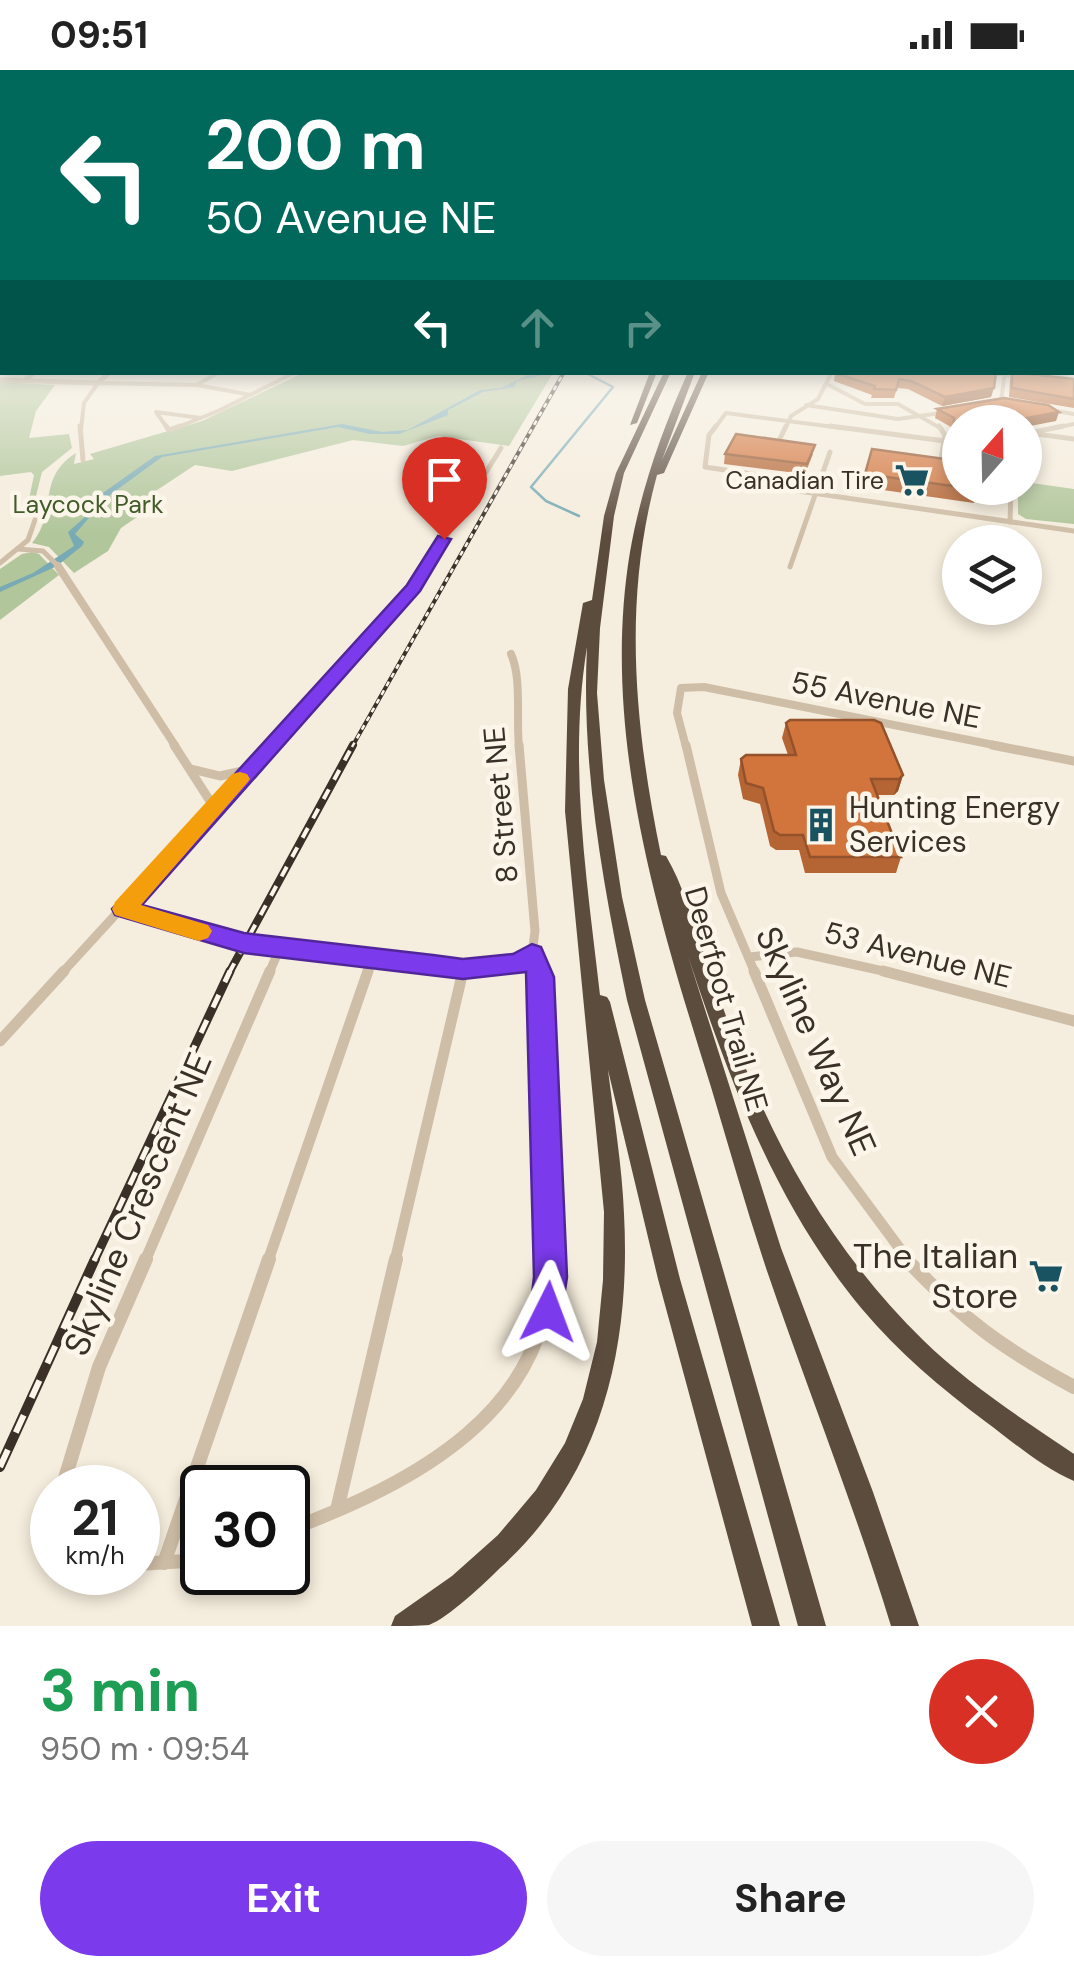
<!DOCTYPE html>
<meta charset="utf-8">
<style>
body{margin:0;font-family:"DM Sans",sans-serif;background:#f6f6f6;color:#222;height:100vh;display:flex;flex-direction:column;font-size:38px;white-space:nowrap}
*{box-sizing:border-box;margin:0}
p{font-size:32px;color:#767676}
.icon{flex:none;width:55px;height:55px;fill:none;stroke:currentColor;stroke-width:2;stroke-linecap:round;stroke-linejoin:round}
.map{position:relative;height:1556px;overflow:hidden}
.side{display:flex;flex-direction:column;background:#fff;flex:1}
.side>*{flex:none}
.guide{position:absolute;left:0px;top:0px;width:1075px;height:305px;box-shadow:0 5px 15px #0003;background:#00695c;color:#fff;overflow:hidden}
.needle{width:65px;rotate:20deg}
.fabs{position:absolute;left:942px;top:335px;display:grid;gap:20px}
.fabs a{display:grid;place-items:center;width:100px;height:100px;border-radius:50%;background:#fff;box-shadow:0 5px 15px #0003;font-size:50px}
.speed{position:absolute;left:30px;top:1395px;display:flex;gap:20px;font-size:50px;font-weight:700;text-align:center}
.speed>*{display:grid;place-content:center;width:130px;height:130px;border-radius:50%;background:#fff;box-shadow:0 5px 15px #0003;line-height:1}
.speed small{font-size:25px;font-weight:400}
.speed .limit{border:5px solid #111;border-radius:15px;background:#fff;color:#111}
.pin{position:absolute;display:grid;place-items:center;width:85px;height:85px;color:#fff;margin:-102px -42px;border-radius:50% 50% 50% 0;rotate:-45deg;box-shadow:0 0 10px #0007}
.pin .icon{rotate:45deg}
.me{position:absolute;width:110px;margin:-55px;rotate:3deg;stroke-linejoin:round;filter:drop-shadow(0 0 8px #0008)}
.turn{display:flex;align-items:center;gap:35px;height:210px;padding:0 40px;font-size:45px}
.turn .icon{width:130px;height:130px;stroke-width:2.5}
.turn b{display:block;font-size:70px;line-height:85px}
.lanes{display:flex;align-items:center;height:95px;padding:0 40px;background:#0003;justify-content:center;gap:50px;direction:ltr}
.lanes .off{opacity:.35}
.round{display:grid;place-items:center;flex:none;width:105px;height:105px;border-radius:52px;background:#f6f6f6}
.overview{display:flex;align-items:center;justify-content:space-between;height:170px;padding:0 40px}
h1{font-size:60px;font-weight:700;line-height:75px;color:#1e9e55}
.cta{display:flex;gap:20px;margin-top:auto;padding:20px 40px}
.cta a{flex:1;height:115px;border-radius:60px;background:#7c3aed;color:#fff;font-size:40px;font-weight:700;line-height:115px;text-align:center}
.cta a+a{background:#f6f6f6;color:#222}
.status{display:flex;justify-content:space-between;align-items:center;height:70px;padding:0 50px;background:#fff;direction:ltr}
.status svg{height:28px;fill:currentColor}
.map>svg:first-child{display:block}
.green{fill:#b1c69b}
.water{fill:#78aab5}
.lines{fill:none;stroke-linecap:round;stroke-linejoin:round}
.stream{stroke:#78aab5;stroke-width:2.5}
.minor-far5{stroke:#cfbea7;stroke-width:4}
.minor-far4{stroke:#cfbea7;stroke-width:5}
.minor-far3{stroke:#cfbea7;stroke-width:8}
.minor-far2{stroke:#cfbea7;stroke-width:9}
.minor-far1{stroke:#cfbea7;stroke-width:11}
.minor{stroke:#cfbea7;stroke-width:14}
.tertiary{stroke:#cfbea7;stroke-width:5}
.motorway{fill:#5c4c3e;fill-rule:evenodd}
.rail-far3-casing{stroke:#3a3028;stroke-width:4}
.rail-far2-casing{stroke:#3a3028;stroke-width:8}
.rail-far1-casing{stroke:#3a3028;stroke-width:9}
.rail-casing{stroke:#3a3028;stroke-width:10}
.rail-far3{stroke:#fcf6ea;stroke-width:2.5;stroke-dasharray:5;stroke-linecap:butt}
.rail-far2{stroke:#fcf6ea;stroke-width:4;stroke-dasharray:11;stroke-linecap:butt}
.rail-far1{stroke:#fcf6ea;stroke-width:5;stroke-dasharray:14;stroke-linecap:butt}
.rail{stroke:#fcf6ea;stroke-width:6;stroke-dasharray:19;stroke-linecap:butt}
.wall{fill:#b56534}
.shaded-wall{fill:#93522b}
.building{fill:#d2753d;stroke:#93522b;stroke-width:2.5}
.route{fill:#7c3aed;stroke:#51269a;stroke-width:2.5}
.slow{fill:#f59e0b}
.labels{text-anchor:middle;stroke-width:9;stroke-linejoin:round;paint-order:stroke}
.far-poi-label{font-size:25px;fill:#3a3028;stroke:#fcf6ea;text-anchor:end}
.far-park-label{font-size:25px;fill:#425b29;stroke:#fcf6ea}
.street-label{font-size:30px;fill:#3a3028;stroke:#fcf6ea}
.poi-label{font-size:30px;fill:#3a3028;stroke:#fcf6ea;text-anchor:start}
.near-street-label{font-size:35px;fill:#3a3028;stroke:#fcf6ea}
.near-poi-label{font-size:35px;fill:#3a3028;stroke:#fcf6ea;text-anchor:end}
</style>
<div class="status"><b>09:51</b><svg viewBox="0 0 49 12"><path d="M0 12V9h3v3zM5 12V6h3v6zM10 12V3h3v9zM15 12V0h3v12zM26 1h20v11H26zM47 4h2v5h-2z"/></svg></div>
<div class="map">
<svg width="1074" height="1556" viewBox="0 0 1074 1556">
<rect width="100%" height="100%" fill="#f5eddd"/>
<!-- green -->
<g class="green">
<path d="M303,303H553L509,376L438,366L403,376L353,370L232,401L195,395L145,428L159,432L121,458L108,481L74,503L49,477L32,473C58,442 36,408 76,383L74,394L94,389L90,384L202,351Z"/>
<path d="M0,312L55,315L36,341L29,368L69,364L72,378L42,402L33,438L27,439L34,405L31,402L0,406Z"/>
<path d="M1025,412L1074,419V454L1026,449L1018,444V418H1025Z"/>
<path d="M32,482L39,484L59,505L0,550V499L22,484Z"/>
</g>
<!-- water -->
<path class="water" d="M532,303H552L517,311L514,317L483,322L448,340V345L399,364H370L338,357L162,387L107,427L75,464L84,472L82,476L57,496L0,522V517L33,503L74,476L68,462L85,447L100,425L155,386L342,354L382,362L408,360L480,320L501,318Z"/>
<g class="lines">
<!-- stream -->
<path class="stream" d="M579,446L546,431L531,417L613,317L584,302"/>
<!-- minor-far5 -->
<g class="minor-far5">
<path d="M986,302L1022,307"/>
<path d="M23,311L36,302"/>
<path d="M827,314L865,334H898L942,359"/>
<path d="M197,315L219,302"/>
<path d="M1001,331L1005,302"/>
<path d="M806,335L898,349L947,342"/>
<path d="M1050,340L1074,344"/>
<path d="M81,359L84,333L98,313L197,315L251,325"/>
<path d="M168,359L156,342L201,348"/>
<path d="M173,359L218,341L296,302"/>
<path d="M714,359L726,343L850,359"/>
<path d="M785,359L791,346L818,329L832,302"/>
<path d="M1050,359L1074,354"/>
</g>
<!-- minor-far4 -->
<g class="minor-far4">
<path d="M80,356L83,390"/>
<path d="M166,356L169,360L180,356"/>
<path d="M716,356L709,365L705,397L819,414"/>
<path d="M830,356L960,373"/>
<path d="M939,356L945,365L940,397"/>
<path d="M1025,364L1063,356"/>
<path d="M1037,364L1074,369"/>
<path d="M777,375L786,356"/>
<path d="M757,415L1074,461"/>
<path d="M1010,452L1011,418"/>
<path d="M18,479L43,481L61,499"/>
<path d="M0,493L28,470L36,447"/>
<path d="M790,497L830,382"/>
<path d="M426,499L501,378"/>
</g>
<!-- minor-far3 -->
<g class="minor-far3">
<path d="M58,496L176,677"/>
<path d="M511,584C522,608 516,648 519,677"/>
<path d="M269,677L414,518L427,496"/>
<path d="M686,677L677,643L681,618L704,617L1004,677"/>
</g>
<!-- minor-far2 -->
<g class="minor-far2">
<path d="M174,675L210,731L217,733"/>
<path d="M519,675L535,861L532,884L540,903"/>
<path d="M686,675L721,823L755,903"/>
<path d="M992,675L1074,691"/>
<path d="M191,699L220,706L247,700"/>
<path d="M124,839L245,873L463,899L518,894L532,884"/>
<path d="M749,887L797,882L892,903"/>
<path d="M62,903L271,675"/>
<path d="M269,903L280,878"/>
<path d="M367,903L372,889"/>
<path d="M462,903L463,899"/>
</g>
<!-- minor-far1 -->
<g class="minor-far1">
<path d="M539,901L550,1191"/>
<path d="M754,901L832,1087L909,1191"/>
<path d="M883,901L1074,951"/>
<path d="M0,971L64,901"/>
<path d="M145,1191L270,901"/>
<path d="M268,1191L368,901"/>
<path d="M395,1191L463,901"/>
</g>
<!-- minor -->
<g class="minor">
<path d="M906,1189C964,1250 1000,1277 1074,1317"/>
<path d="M62,1418L99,1297L146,1189"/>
<path d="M337,1440L396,1189"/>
<path d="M288,1460C412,1414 554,1341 549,1189"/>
<path d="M164,1493L269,1189"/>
<path d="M138,1494L202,1490"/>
</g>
<!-- tertiary -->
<path class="tertiary" d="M0,310L98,313L110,302"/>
<!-- motorway -->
<g class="motorway">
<path d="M650,302H657L637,353L630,355Z"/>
<path d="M664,302H671L624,403L614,446L600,558L597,623L604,710L622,827L645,930L826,1556H798L627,930C603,814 581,696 587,577C568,693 587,810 600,925L607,927L610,932L680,1209L780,1556H752L658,1209L608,1000C614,1048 622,1096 624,1144C631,1277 602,1406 500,1498C485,1513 448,1548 429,1555C419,1556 402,1556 391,1556L395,1546L452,1506L498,1465L536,1420L565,1373L583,1329L597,1272L603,1210L604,1142L565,741L568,619L583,533L592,530L604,446L616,403Z"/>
<path d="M688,302H695L662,390L702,302H709L664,403L657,405C622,532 635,658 661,785L666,786C683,815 691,846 702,878C716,918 730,959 746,999C787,1100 845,1194 923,1270C968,1314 1022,1349 1074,1384V1411C1043,1398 1013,1372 986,1352C941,1318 898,1282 862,1239C777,1137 729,1010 688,886L781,1178L873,1422L919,1556H891C854,1435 807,1318 766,1198C746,1138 729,1077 711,1017C658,847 600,663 630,482C641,419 662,360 688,302Z"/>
</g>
<!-- rail-far3 casing -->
<g class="rail-far3-casing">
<path id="rail-far3" d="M352,677L564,302"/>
</g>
<!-- rail-far2 casing -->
<g class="rail-far2-casing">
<path id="rail-far2" d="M229,903L353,675"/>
</g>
<!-- rail-far1 casing -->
<g class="rail-far1-casing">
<path id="rail-far1" d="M94,1191L230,901"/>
</g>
<!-- rail casing -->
<g class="rail-casing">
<path id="rail" d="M0,1397L95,1189"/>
</g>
<!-- rail-far3 -->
<use href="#rail-far3" class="rail-far3"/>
<!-- rail-far2 -->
<use href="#rail-far2" class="rail-far2"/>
<!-- rail-far1 -->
<use href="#rail-far1" class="rail-far1"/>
<!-- rail -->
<use href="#rail" class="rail"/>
</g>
<!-- wall -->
<g class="wall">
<path d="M996,302L991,327L942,336L908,319L897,318L894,328H871L872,325L834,311L835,303Z"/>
<path d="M1012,302L1074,309V338L1009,327L1010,310Z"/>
<path d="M937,339L1056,351L960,352V368L951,366V357L935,348Z"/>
<path d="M872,379L960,418H1001L999,424L977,421L974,433L862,417Z"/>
<path d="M725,384H813L805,404L724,394Z"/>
<path d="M786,653L903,705L898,721L894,725H877L901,787L896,803H805L799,780H776L770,776L760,734L743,729L738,705L741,689L788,685L782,668Z"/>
</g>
<!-- shaded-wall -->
<g class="shaded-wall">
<path d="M994,318L991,327L942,336L945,327Z"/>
<path d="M1059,342L1056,351L1025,357V352H1006Z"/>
<path d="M903,705L898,721L894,725L899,709Z"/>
</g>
<!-- building -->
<g class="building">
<path d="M996,302L994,318L945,327L911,311L899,309L896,320L874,319L875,316L835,303Z"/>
<path d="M1012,302L1074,309V329L1012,318Z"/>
<path d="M1004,328L1048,335L1059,342L1006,352H960V358L954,356V348L937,339Z"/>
<path d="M736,364L815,375L807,394L725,384Z"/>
<path d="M872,379L960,391V417L865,404Z"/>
<path d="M790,650H874L881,653L903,705L899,709H871L901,787H810L803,765H780L774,761L763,718L746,713L741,689L746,685H796L786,653Z"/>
</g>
<!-- sky -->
<linearGradient id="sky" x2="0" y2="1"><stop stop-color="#7bb0d4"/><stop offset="0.53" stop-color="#faf7f0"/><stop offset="1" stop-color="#faf7f0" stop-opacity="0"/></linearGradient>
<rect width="1074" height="465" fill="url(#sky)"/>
<!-- route -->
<path class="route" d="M438,466L451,469L420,521L142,835L244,863L433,885L463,889L513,884L532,874L541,877L554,907L567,1207L560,1254L548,1259L535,1254L530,1242L534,1207L526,902L463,909L244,883L115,845L112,839L407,515Z"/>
<!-- slow -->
<path class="slow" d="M240,702L247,704L250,709L247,713L141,835L208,855L212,861L208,868L199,871L115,845L112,839L115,832L232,704Z"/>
<!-- icons -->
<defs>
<g id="supermarket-bare" transform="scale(2.7)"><path d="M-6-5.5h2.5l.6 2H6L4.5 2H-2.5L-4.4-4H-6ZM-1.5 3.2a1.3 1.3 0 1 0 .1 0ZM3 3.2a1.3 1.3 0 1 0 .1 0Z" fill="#195261" stroke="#fcf6ea" stroke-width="2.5" paint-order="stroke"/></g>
<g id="building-bare" transform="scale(2.7)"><path d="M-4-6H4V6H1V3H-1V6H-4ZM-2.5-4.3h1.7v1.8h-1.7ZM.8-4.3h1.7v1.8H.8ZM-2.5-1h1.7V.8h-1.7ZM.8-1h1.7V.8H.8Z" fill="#195261" stroke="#fcf6ea" stroke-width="2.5" paint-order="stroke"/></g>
</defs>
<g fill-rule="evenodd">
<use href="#supermarket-bare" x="912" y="410"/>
<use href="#building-bare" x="821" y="755"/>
<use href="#supermarket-bare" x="1046" y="1206"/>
</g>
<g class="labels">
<!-- far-poi labels -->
<g class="far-poi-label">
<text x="884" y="419">Canadian Tire</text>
</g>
<!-- far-park labels -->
<g class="far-park-label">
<text x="88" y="443">Laycock Park</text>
</g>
<!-- street labels -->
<g class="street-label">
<text transform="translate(886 630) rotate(11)" y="10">55 Avenue NE</text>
<text transform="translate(501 735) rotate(-95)" y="10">8 Street NE</text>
<text transform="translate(918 885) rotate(14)" y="10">53 Avenue NE</text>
<text transform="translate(726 929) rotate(74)" y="10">Deerfoot Trail NE</text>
</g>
<!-- poi labels -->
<g class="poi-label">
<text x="849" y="748">Hunting Energy<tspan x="849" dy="34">Services</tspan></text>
</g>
<!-- near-street labels -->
<g class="near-street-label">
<text transform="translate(816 971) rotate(66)" y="12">Skyline Way NE</text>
<text transform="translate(138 1134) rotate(-67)" y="12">Skyline Crescent NE</text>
</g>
<!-- near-poi labels -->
<g class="near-poi-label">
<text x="1018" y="1198">The Italian<tspan x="1018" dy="40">Store</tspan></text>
</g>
</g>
</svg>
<div class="fabs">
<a><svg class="needle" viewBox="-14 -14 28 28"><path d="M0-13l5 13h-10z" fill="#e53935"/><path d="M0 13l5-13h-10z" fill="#767676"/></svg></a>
<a><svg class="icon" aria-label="layers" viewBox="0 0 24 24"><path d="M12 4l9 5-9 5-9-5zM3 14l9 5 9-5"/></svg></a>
</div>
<div class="speed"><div>21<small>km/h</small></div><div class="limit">30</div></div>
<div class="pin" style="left:444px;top:469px;background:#d93025"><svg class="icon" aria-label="arrive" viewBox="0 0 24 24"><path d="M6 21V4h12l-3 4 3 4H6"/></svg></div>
<svg class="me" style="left:548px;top:1242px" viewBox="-20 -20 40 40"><path d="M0-17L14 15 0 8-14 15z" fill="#7c3aed" stroke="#fff" stroke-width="4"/></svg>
<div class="guide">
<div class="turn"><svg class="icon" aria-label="left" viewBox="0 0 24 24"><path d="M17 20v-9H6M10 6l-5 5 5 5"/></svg><div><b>200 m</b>50 Avenue NE</div></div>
<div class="lanes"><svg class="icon" aria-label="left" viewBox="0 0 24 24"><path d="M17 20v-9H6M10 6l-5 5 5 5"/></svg><svg class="icon off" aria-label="ahead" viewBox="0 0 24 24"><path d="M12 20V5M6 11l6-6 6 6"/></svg><svg class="icon off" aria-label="right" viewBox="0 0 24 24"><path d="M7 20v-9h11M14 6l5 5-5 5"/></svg></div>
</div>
</div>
<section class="side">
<div class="overview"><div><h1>3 min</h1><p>950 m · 09:54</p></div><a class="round" style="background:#d93025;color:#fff"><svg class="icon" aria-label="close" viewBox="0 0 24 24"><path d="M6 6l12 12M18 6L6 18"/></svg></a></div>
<div class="cta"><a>Exit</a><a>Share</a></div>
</section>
